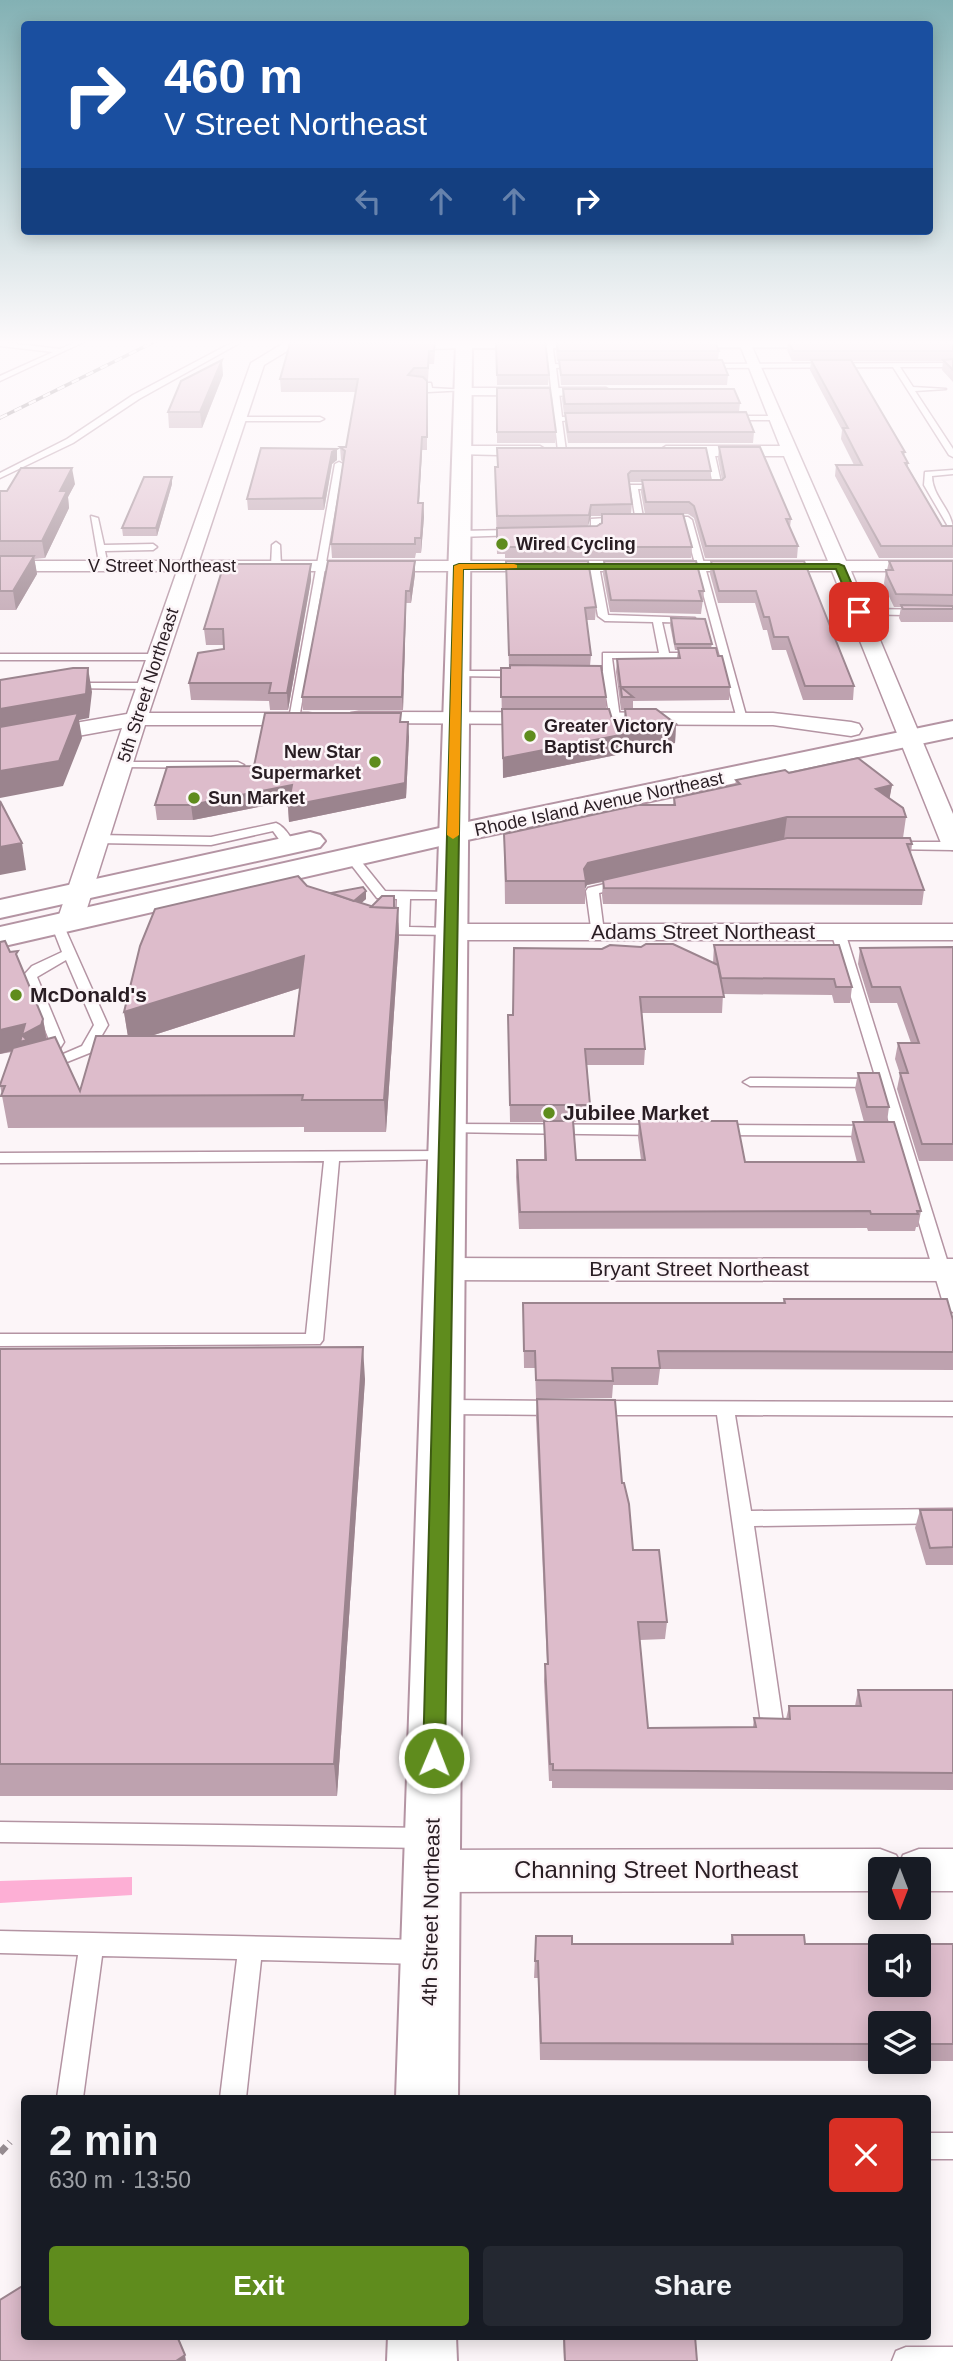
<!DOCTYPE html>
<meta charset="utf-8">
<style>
body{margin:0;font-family:Arial,sans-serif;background:#242831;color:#f1f3f6;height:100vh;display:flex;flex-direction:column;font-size:26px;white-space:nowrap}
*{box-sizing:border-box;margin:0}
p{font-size:23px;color:#9ea1a6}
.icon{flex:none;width:38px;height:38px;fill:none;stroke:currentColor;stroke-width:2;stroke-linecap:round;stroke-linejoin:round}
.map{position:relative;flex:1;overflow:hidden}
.panel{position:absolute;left:21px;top:2095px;width:910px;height:245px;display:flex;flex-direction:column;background:#171b24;border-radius:7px;box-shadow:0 4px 18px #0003}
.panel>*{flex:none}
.banner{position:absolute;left:21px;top:21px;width:912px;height:214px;border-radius:7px;box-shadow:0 4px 18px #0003;background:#1a4fa0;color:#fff;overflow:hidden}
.needle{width:46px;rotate:180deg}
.tools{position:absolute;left:868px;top:1857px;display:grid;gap:14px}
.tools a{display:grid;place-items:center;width:63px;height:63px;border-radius:7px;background:#171b24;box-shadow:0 4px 18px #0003;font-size:35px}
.pin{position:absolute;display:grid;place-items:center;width:60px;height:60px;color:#fff;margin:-30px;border-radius:14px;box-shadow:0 4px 10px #0006}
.me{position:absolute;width:77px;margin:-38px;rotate:1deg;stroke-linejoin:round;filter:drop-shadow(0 0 5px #0008)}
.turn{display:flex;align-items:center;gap:24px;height:147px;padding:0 28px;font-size:32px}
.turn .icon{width:91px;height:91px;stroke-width:2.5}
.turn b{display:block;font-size:49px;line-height:60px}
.lanes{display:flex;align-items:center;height:66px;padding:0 28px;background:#0003;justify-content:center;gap:35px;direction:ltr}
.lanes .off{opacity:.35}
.round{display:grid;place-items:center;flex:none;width:74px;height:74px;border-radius:7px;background:#242831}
.headline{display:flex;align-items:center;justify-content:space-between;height:119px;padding:0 28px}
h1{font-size:42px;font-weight:600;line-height:52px}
.primary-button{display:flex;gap:14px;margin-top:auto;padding:14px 28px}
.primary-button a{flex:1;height:80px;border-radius:7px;background:#5f8c1d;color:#fff;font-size:28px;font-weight:600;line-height:80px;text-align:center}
.primary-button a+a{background:#242831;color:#f1f3f6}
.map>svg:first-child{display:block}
.green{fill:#fdafd5}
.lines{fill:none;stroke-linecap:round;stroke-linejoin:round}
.service-casing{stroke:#b494a3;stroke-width:3}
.minor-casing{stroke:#b494a3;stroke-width:3}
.tertiary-casing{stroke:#b494a3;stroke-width:4}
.primary-casing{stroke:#b494a3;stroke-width:4}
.path{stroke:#958b90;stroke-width:7;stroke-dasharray:9 5;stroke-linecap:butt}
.service{fill:#fff;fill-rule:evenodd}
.minor{fill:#fff;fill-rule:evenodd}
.tertiary{fill:#fff;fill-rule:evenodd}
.primary{fill:#fff;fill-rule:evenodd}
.rail-casing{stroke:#7c7277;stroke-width:3.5}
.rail{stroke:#fcf5f8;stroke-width:2.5;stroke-dasharray:8;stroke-linecap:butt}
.wall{fill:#bea2af;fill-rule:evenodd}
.shaded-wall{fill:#9b848e}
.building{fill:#ddbccb;stroke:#9b848e;stroke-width:2;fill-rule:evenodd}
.route{fill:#5f8c1d;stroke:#3e5b13;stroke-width:2}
.slow{fill:#f59e0b}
.poi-dot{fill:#5f8c1d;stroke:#fcf5f8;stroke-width:2.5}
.labels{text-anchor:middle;stroke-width:5;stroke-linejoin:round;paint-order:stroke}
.far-poi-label{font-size:18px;font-weight:bold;fill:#291d23;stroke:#fcf5f8;text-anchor:start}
.far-street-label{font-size:18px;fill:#291d23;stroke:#fcf5f8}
.street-label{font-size:21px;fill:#291d23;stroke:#fcf5f8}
.poi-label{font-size:21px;font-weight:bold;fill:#291d23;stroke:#fcf5f8;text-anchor:start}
.near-street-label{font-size:24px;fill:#291d23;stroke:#fcf5f8}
</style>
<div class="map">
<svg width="953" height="2361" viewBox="0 0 953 2361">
<rect width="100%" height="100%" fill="#fcf5f8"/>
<!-- green -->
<path class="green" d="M132,1877V1895L0,1903V1881Z"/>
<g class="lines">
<!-- service casing -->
<g class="service-casing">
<g id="service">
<path d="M80,340H88L0,381V376L53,352L0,346V342L60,349Z"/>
<path d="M237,340H245L139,399L73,443L0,478V473L67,439L133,395Z"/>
<path d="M549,340L552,342L555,364L583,366L556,368L562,417L587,416L591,418L562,421L566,451L562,453L558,451L546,342Z"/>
<path d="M953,363V367H900L913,387L946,389L915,391L953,449V457L949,455L893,367L703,368L700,366L703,364Z"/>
<path d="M414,383H431L432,388L467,390L428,392L424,387H411Z"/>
<path d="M728,416H776L780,418L776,420H725Z"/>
<path d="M239,417H320L324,419L320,421H236Z"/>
<path d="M710,449L714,451L722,487L718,489L701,487L713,485L706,451Z"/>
<path d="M339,462L343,464L299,719L294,722L289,719L335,464Z"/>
<path d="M953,470V474L932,476C932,497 953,510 953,531L949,528L924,485L925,472Z"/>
<path d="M630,485H661L665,487L661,489H638L643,517H688L692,520L747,719L746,721L737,719L684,523L636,522Z"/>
<path d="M91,516L98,518L104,545L153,544L157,547L153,550L105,551L108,566L100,568Z"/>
<path d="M623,517L626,518V522L599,523V534L582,536L578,533L591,530V519Z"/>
<path d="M517,530L520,531V535L459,537L455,534L459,531Z"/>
<path d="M276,542L280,545L281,566L276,569L271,566L272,545Z"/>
<path d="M594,563L599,566L608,615L695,618V622L692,623L662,622L669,653H698L703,656L698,659L612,658L622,733L617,736L612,733L603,677H581L576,674L581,671H603V653H659L653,622L605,621L598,616L589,566Z"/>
<path d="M859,609L953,610V616L856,614V610Z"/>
<path d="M0,654H157L162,657L157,660H0Z"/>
<path d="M456,671H520L525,674L520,677L452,676V672Z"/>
<path d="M69,683H147L152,686L147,689L65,688L64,686Z"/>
<path d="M122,762H238L244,765L238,768L118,767L116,765Z"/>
<path d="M276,823C284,826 296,842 294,849H286L273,831L211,845L97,843L91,839L97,835L211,837Z"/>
<path d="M891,842H953V850L887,849V843Z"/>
<path d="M352,854L356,855L385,891L456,892V898L452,899H410L409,927L452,928L457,929V935L373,934V928L396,927L397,899L377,898L346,858Z"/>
<path d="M621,880L627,884L625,887L599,893L604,932L602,935H592L586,891L588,888Z"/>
<path d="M57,920L63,924L108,1025L92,1052L47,1070L40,1066L52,1058H44L42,1055L50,1042L23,976L32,966L62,952L51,924ZM66,960L94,1025L82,1046L54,1058L64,1042L37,977Z"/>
<path d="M838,928L845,932L953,1279V1312L947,1310L944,1306L893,1136L720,1135L712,1130L720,1125L890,1126L878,1087L750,1086L743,1082L750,1078L876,1079L831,932Z"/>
<path d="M448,1124L659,1125L667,1130L659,1135L443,1132L440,1129L443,1126Z"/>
<path d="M447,1151L455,1156L452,1159L339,1161L323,1340L320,1344L0,1346V1334H306L324,1161L0,1163V1153Z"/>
<path d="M444,1400L558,1401L564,1403L567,1408L564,1413L558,1415L444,1414L438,1412L435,1407L438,1402Z"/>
<path d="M595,1401L953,1402V1416L735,1415L751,1511L953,1509V1523L754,1526L783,1723L780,1730L772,1732L764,1730L761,1723L717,1415H595L589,1413L586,1408L589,1403Z"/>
<path d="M0,1822L427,1828L435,1831L438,1838L435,1845L427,1848L0,1842Z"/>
<path d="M0,1931L421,1940L430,1944L433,1952L430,1960L421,1964L261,1960L246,2098H220L237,1959L102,1956L83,2098H57L78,1955L0,1953Z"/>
<rect x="928" y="2133" width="25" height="26"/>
<path d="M906,2347H953V2361H892L896,2351Z"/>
</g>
</g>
<!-- minor casing -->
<g class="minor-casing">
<g id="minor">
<path d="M471,340L469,347L464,348L393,350L386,346L393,342Z"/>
<path d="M738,340L750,342L846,561H953V571H851L953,814V850L944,848L941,843L832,571H196L149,713H308L316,714L319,719L316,724L308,725H145L83,921L79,926L70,929L61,926L57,921L122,728L0,750V736L127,714L177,571H0V561H181L251,363L287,341L292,342V348L264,365L199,561H828L784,456H666L658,451L666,446H780Z"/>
<path d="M463,388H606L613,392L606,396L458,395L456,392L458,389Z"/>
<path d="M461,446H540L548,451L540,456L455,454L453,451L455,448Z"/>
<path d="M359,712L773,713L851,722L859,724L862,729L859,734L851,736L773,725L351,723L348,718L351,713Z"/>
<path d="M452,924H953V940H452L443,938L439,932L443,926Z"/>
<path d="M444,1258L953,1259V1281L444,1280L432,1277L427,1269L432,1261Z"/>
<path d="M880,1849L896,1855L900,1862L903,1855L919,1849H953V1891H919V1869H880V1891L432,1892L416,1886L409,1871L416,1856L432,1850Z"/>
</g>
</g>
<!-- tertiary casing -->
<g class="tertiary-casing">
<g id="tertiary">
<path d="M460,340L847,342L839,347L472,348L458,2098H396L456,344Z"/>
<path d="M388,2336H456L457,2361H387Z"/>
</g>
</g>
<!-- primary casing -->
<g class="primary-casing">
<g id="primary">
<path d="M953,721V737L453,843L0,947V927L453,825Z"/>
<path d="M310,832L320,835L325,841L320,847L0,918V900Z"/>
</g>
</g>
<!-- path -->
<path class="path" d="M0,2153L10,2142"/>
<!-- service -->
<use href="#service" class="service"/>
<!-- minor -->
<use href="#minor" class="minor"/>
<!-- tertiary -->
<use href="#tertiary" class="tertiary"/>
<!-- primary -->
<use href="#primary" class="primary"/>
<!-- rail casing -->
<g class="rail-casing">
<path id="rail" d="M0,418L158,340"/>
</g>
<!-- rail -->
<use href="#rail" class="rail"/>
</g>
<!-- wall -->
<g class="wall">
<path d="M291,340L435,352L434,364H429L428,380H426L427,381V450H422L419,503H423L424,517L421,553H416L415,558H332L331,544L343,462L341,460L340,447H346L356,392H281L280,379Z"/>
<path d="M332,340H404L368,341Z"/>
<path d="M556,340L719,351L718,360L728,375L727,385H561L559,361H557L556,350Z"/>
<path d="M788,340H953V382L942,370L943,361H851L905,452L904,456L908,463V467L942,526H953V558H879L835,476L836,465H854L841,439L842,430L810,370L811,361H792L787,350Z"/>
<path d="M496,342L549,375L548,385H497Z"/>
<path d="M223,375L202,428H169L168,412Z"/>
<path d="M497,388L556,432L555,443H497Z"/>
<path d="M563,389L740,403L739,412L754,432L753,443H568L565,424V414H564L562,399Z"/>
<path d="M719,447L791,519L790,527L798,546L797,558H705L694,518L688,514H683L692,547L691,558H505V554H497L495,467L711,471L710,480H722L718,459ZM630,482H642L641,492L645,514H631L632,504L629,483ZM591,516H602V523L597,526H588Z"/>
<path d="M337,449V460L332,464L324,510H248L247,499Z"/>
<path d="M172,477V484L157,536H123L122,528Z"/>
<path d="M75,484L68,497L69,508L45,558L34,559L37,574L16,610H0V491Z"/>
<path d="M415,561V574L411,603H406L403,710H303L302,697Z"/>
<path d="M506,561L596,607L595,620H586L591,655L590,666L606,697V709L612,719L619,722L624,718L625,710H621L616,672L617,659L677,658L678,650H675L670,625L671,618L712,644L711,648L718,656L730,687L729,700L633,701V709L676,724L675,743L503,778L501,668H509Z"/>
<path d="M604,561L704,591L701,614L610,612L603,574Z"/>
<path d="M711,561H804L854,686L853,700H803L786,650H772L767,630H763L755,603H718L710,574Z"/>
<path d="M889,561H953V622H901L899,618L901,607H894L885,588L884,583L886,570H887Z"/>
<path d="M311,580L288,710H270L269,701L191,700L189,683L224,649V645H206L204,629Z"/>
<path d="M401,722L409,737L406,798L289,822L288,806L289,801L193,820H157L155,805L254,766Z"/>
<path d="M789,773L892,785L889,799L906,817L903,838L912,844L911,854L924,890L922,905L603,904L602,895L603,882L587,885L585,889V904H505L504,834L673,805L674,798L735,785L736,780Z"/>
<path d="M307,886L331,893L366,891V899L361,903L371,907L398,908L399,938L386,1132H304V1127L8,1128L0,1085L12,1052L0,1054V942L20,964L43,1019L47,1039L80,1091L128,1036L124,1012ZM300,988L294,1036H151Z"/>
<path d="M714,945H839L852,987L850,1003H834L832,995L723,994L722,1013H642L645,1049L644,1065H587L590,1105L589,1122H574L576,1160H641L638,1137L639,1121L745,1162H857L851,1138L853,1122H864L855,1089L858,1073L889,1107L887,1122L921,1211L918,1227H916L915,1231H868L867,1228L519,1229L516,1177L517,1160H544V1122H510L508,1015H513L713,963Z"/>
<path d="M953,947V1161H919L897,1089L900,1074L895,1059L898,1043H911L897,1003H870L858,964L860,948Z"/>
<path d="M784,1299L953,1320V1370L660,1369L658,1385H613L612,1398H536L535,1368H524L523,1303H783Z"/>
<path d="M0,1349L365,1379L337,1796H0Z"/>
<path d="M537,1399L622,1483L633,1550L667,1622L665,1639L640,1640L648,1728L753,1727L754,1718L786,1719L789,1706H855L858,1690H953V1790L552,1788V1781H549L544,1681L545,1664H547L536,1417Z"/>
<path d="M920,1510H953V1565H926L915,1528Z"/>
<path d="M732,1935L805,1944H953V2061H919V2023H880V2061L540,2060L538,1978H534L536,1936L572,1944H730Z"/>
<path d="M563,2336H695L697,2361H564Z"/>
</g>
<!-- shaded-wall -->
<g class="shaded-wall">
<path d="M222,360L223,375L202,428L200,412Z"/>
<path d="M422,437V450L418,517V503Z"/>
<path d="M337,449V460L332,464L324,510L323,498L332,452Z"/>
<path d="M72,468L75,484L68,497L69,508L45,558L42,541L60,491Z"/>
<path d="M172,477V484L157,536L156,528Z"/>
<path d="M423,503L424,517L421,553V538Z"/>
<path d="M591,505V516L588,526L589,515Z"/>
<path d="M34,556L37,574L16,610L13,591Z"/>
<path d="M415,561V574L411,603L410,591Z"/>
<path d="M311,564V580L288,710L287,693Z"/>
<path d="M406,591V603L403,710L402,697Z"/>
<path d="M88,668L92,692L89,718L79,720L82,738L63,786L0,798V709Z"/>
<path d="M408,722L409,737L406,798L289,822L288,806Z"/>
<path d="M676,724L675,743L503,778V758Z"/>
<path d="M292,785L293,800L193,820L191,805Z"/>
<path d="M892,785L888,807L876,789Z"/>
<path d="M787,817L784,839L587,885L585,889L584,869L588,863Z"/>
<path d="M22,843L26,870L0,875V847Z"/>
<path d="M366,891V899L349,914V906Z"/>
<path d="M398,908L399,938L386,1132L384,1100Z"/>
<path d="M304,956L306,986L129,1043L124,1012Z"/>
<path d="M43,1019L47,1042L0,1054V1030Z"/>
<path d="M363,1347L365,1379L337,1796L334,1764Z"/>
<path d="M185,2355L186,2361H176Z"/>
</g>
<!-- building -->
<g class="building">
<path d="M291,340L367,343L435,340L434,351H429L428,368H414L408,375L423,377L427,381V437H422L418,503H423L421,538H415V544H331L345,451L340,447H346L358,379H280Z"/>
<path d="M503,340H545L549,375H497L496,342H503Z"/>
<path d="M556,340H714L719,351H558Z"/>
<path d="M788,340H953V351H793Z"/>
<path d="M953,359V370L943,360Z"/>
<path d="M222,360L200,412H168L181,381Z"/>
<path d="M559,360H722L728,375H561Z"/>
<path d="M811,360H851L905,452H902L908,463H905L942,526H953V546H881L836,465H862L843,428H848Z"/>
<path d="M497,388H550L556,432H497Z"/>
<path d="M563,389H734L740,403L565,404Z"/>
<path d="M746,412L754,432H568L565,413Z"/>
<path d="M719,447H760L791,519H786L798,546H706L694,506L689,502H646L642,480H722L725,477Z"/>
<path d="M261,448L337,449L332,452L323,498L247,499Z"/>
<path d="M497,448H706L711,471H631L628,474L632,504L591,505L589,515L497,516L495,467H498Z"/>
<path d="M21,468H72L60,491H67L42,541H0V491H7Z"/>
<path d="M144,477H172L156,528H122Z"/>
<path d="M602,514H683L692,547H505V542H497V528L597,526L602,523Z"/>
<path d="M0,556H34L13,591H0Z"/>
<path d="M328,561H415L410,591H406L402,697H302Z"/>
<path d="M506,561H588L596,607L585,608L591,655H509Z"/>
<path d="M604,561H696L704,591H699L702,601L611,600Z"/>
<path d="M711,561H804L854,686H805L788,637H774L769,617H764L756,591H719Z"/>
<path d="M889,561H953V595L896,594L887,575L886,570H893Z"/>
<path d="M224,564H311L287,693H269L271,683H189L198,653L224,649L223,629H204Z"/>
<path d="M901,605L953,606V609H903Z"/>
<path d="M671,618L705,619L712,644H675Z"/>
<path d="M678,648H716L718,656H722L730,687H621L633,697H622L617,659L680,658Z"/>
<path d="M510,665L601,666L606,697H501V668H510Z"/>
<path d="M73,668H88L86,694L0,709V680Z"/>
<path d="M502,709H609L612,719L619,722L626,717L625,709H656L676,724L503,758Z"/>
<path d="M78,713L59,761L0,771V727Z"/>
<path d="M265,713H401L400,722H408L405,783L288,806L292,785L191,805H155L167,767L254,766Z"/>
<path d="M858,758L888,781L892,785L876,789L903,808L906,817H787L588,863L584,869L586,881H506L504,834L638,805H675L674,798L740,784L736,780L785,770L789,773Z"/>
<path d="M0,801L22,843L0,847Z"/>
<path d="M787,838H910L912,844H907L924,890L604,888L603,880Z"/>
<path d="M298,876L307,886L374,907L398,908L384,1100H302L303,1095L1,1096L5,1086H0V1085L13,1048L55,1037L80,1091L96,1036H294L304,956L124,1012L140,946L155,909Z"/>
<path d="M363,887L366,891L354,901L331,893Z"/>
<path d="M382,896H394V908L371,907Z"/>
<path d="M5,941L10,952L18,951L16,954L43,1019L41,1025L22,1035L27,1040L20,1042L25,1024L0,1030V942Z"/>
<path d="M646,944H673L718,965L724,997H640L645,1049H585L590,1105H510L508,1015H513L514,948L602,949L610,945L641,947Z"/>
<path d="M714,945H839L852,987H836L834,979L721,978Z"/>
<path d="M953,947V1144H922L900,1073H908L898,1043H919L900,987H872L860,948Z"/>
<path d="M858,1073H879L889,1107H867Z"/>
<path d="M544,1121H573L576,1160H645L639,1121H737L745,1162H864L853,1122H894L921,1211H917L918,1214H871L870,1211L520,1212L517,1160H546Z"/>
<path d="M784,1299H947L953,1320V1352L658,1351L660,1368H612L613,1381L536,1380L535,1351H524L523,1303H785Z"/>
<path d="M363,1347L334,1764H0V1349Z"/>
<path d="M537,1399L615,1400L622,1483H624L629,1504L633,1550H659L667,1622H638L648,1728L756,1727L754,1718L790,1719L789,1706H861L858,1690H953V1773L553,1770V1764H550L545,1664H548Z"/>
<path d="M920,1510H953V1547L930,1548Z"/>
<path d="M732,1935H804L805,1944H953V2044H919V2023H880V2044L541,2043L538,1961H535L536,1936H572V1944H733ZM880,1946H919V1984H880Z"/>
<path d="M24,2285V2336H177L185,2355L176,2361H0V2300Z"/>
<path d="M564,2336H695L697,2361H565Z"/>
</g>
<!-- sky -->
<linearGradient id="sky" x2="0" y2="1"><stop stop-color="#83b1b4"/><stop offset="0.51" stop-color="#fefafc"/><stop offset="1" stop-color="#fefafc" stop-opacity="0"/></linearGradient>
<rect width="953" height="671" fill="url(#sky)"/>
<!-- route -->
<path class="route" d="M459,564H839L844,566L864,612L859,615L854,612L836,569H463L445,1758L442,1764L434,1767L426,1764L423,1758L454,566Z"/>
<!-- slow -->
<path class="slow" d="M514,564L517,565V568L463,569L459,835L453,839L447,835L454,566L459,564Z"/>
<!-- markers -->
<g class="poi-dot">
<circle cx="502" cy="544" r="7"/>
<circle cx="530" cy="736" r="7"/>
<circle cx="375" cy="762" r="7"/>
<circle cx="194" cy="798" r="7"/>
<circle cx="16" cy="995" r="7"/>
<circle cx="549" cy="1113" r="7"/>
</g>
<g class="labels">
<!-- far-poi labels -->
<g class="far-poi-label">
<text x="516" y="550">Wired Cycling</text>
<text x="544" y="732">Greater Victory<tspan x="544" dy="21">Baptist Church</tspan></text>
<text x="361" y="758" text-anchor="end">New Star<tspan x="361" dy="21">Supermarket</tspan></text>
<text x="208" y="804">Sun Market</text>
</g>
<!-- far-street labels -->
<g class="far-street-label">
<text x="162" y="572">V Street Northeast</text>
<text transform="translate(148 685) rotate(-72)" y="6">5th Street Northeast</text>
<text transform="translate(599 804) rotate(-12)" y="6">Rhode Island Avenue Northeast</text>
</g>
<!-- street labels -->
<g class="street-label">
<text x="703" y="939">Adams Street Northeast</text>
<text x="699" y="1276">Bryant Street Northeast</text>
<text transform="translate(431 1912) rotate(-89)" y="7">4th Street Northeast</text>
</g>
<!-- poi labels -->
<g class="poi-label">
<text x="30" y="1002">McDonald's</text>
<text x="563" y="1120">Jubilee Market</text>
</g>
<!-- near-street labels -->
<g class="near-street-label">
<text x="656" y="1878">Channing Street Northeast</text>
</g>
</g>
</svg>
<div class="tools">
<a><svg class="needle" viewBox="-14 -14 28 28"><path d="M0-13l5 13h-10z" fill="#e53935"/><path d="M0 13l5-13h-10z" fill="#9ea1a6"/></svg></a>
<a><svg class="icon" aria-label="sound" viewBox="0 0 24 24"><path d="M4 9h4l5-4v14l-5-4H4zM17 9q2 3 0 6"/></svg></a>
<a><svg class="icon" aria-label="layers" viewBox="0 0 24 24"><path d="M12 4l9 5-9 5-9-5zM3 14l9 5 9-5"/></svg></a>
</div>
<div class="pin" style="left:859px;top:612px;background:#d93025"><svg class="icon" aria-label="arrive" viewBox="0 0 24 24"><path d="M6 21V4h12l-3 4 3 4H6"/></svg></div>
<svg class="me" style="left:434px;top:1758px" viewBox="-20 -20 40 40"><circle r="17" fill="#5f8c1d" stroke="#fff" stroke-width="3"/><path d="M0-11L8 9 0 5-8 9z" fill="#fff"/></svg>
<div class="banner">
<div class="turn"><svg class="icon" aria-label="right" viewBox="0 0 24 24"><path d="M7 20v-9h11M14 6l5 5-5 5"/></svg><div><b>460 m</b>V Street Northeast</div></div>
<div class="lanes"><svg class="icon off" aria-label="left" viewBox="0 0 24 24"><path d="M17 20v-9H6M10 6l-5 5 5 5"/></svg><svg class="icon off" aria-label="ahead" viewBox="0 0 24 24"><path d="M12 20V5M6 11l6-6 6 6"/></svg><svg class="icon off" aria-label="ahead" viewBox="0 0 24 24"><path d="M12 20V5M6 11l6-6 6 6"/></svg><svg class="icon" aria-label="right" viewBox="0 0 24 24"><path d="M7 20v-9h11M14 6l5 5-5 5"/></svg></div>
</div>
<section class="panel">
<div class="headline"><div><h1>2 min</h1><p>630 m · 13:50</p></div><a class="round" style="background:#d93025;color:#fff"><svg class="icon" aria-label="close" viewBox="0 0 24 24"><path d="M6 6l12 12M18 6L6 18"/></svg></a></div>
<div class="primary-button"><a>Exit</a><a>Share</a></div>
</section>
</div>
